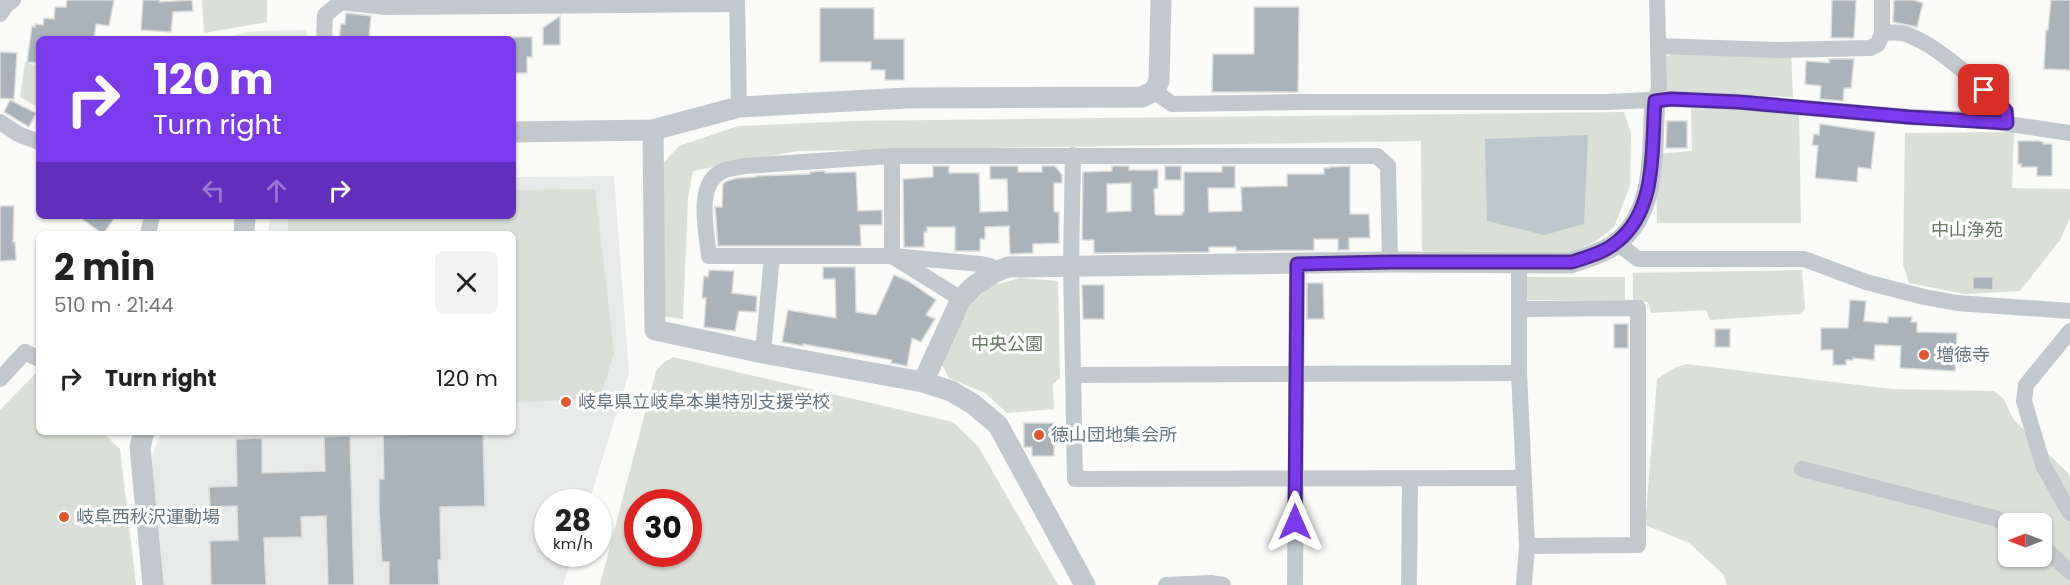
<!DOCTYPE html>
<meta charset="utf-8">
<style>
body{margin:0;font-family:Poppins,"Noto Sans JP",sans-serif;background:#f2f2f2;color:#222;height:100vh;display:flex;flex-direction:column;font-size:22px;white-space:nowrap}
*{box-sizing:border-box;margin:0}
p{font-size:20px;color:#767676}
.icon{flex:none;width:33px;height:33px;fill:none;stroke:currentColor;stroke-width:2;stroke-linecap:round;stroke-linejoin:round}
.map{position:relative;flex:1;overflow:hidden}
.details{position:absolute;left:36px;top:231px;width:480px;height:204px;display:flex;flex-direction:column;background:#fff;border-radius:9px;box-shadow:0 2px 4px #0004}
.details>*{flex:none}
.guide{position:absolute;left:36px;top:36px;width:480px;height:183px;border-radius:9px;box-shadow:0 2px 4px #0004;background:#7c3aed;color:#fff;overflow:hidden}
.needle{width:39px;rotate:270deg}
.buttons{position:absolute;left:1998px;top:513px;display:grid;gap:12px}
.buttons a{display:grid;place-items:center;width:54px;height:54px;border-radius:9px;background:#fff;box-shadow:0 2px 4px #0004;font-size:30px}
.speed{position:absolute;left:534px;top:489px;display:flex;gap:12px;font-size:30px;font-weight:700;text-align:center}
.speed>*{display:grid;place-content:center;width:78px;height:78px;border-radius:50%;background:#fff;box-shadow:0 2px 4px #0004;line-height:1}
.speed small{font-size:15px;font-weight:400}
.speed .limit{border:9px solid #d22;background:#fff;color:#111}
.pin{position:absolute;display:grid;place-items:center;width:51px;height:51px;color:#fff;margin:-26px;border-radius:12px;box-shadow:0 3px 9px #0006}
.me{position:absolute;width:66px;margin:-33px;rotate:0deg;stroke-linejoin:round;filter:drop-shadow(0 0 4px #0008)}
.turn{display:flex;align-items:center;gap:21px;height:126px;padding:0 18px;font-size:27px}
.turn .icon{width:78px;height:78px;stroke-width:2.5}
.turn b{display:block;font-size:42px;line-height:51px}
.lanes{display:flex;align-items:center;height:57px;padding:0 18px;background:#0003;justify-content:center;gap:30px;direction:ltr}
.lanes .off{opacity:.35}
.round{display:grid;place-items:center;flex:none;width:63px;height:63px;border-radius:9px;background:#f2f2f2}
.overview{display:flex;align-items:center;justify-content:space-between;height:102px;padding:0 18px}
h1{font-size:36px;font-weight:700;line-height:45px}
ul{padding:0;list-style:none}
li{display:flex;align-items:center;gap:18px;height:90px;padding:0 18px}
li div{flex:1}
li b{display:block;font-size:22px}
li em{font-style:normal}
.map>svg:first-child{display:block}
.built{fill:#e8e9e9}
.green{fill:#dadfd7;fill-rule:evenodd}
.water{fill:#bbc7cb}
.building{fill:#aab3b9;stroke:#dcdcda;stroke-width:1.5;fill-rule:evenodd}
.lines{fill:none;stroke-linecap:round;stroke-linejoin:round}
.minor{stroke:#c3c8cc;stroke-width:16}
.tertiary{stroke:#c3c8cc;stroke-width:21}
.route-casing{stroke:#51269a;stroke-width:15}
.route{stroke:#7c3aed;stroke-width:10}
.poi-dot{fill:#e4572e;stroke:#fff;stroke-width:2}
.labels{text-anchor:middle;stroke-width:6;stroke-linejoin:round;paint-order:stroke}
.park-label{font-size:18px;fill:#687a64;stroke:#fff}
.poi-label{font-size:18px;fill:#657683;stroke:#fff;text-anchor:start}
</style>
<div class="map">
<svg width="2070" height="585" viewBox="0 0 2070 585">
<rect width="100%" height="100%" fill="#fafaf8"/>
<!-- built -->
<g class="built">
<path d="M306,30L309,39H215L254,31Z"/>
<path d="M614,176L629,373L589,502H548V554H573L563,585H163L151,504L152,456L161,432H513V234H268L270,216H513V177Z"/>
</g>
<!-- green -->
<g class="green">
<path d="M202,0H267V22L204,33Z"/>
<path d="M1674,53L1791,54L1793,97L1667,92L1666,57Z"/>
<path d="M25,62L39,66V108L20,97Z"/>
<path d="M1691,107L1799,111L1801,223H1657L1656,154L1692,151Z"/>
<path d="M1624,112L1631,133L1630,186L1614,227L1596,241L1562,257L1422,251L1421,141L797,151L693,171L688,198L683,319L660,316V167L679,146L738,126L855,121Z"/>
<path d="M2014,132L2012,188L2070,189V218L2060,240L2020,291L1965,294L1909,283L1903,264L1905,133Z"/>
<path d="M595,189L614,353L600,398L513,403V234H288V219L290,216H513V190Z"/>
<path d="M1802,270L1805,308L1800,314L1710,320L1706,310L1651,313L1648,302L1633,301V273Z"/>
<rect x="1522" y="277" width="103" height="23"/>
<path d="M1020,278L1058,281L1060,378L1053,384L1054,409L1007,413L985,393L949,378L940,361L967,307L991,286Z"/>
<path d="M673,357L953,422L978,446L1058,585H600L656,371L663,363ZM638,502H688V554H638Z"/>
<path d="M1686,364L1892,389L1994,391L2003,398L2014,420L2070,475V585H1727L1723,574L1689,543L1645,525L1657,379L1676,367ZM2008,524H2042V556H2008Z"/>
<path d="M38,371L39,432H102L120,449L136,585H0V410Z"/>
</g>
<!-- water -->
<path class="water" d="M1588,135L1584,224L1544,235L1487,221L1485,139Z"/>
<!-- building -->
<g class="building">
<path d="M67,0H114L109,26L96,24L94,39H39V63L27,62L32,26L35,27V24L43,25L44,18L54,19L55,7H66Z"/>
<path d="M143,0H160L159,2L192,0L193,11L173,12L171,32L141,30Z"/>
<path d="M1832,0H1856L1854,38H1831Z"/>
<path d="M1894,0H1913L1923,3L1917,27L1893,22Z"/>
<path d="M2051,0H2070V70L2044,69L2046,30H2048Z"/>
<path d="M1254,7H1299L1298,92H1212L1213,54H1254Z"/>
<path d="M820,8H874V39H904V80H885V70H871V62H820Z"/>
<path d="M346,13L371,16L369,39H339L341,24H345Z"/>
<path d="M560,16V45H543V28Z"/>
<path d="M513,37H532V57H527V73H513Z"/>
<path d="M0,52L17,53L14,99L0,98Z"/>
<path d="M1829,59H1854L1851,88H1844L1843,101L1820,99L1821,86L1805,84L1806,61L1829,63Z"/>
<path d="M10,100L36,113L29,127L4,112Z"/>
<path d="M1667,121H1687V148H1666Z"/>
<path d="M1820,124L1875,132L1871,169L1858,167L1857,182L1815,178L1818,146L1812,145L1814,134L1819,135Z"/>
<path d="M2018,141H2038L2043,142V144H2052V176H2037V167H2021V164H2018Z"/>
<path d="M933,166H949V173H979L980,212L1008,211L1007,179H990V166H1018V172H1042V166H1055L1062,175V183H1054V210L1055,212H1059V243L1033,244V253L1010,254L1009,226L985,227V239H980V251H955V227H927V232H924V247H904L903,179L933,177Z"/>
<path d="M1112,166H1129V170H1158V188L1154,189L1155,214L1157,215H1182V212H1184V172H1222V166H1235V188H1208L1209,212L1242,211L1241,187L1287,186V174H1324V168H1330V167L1350,166V214H1369L1370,238H1349V250H1338V239H1314V250L1236,251V247H1209V252L1094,253V240H1082L1083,172L1112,171ZM1131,183V211L1107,212V184Z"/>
<rect x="1165" y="166" width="16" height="14"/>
<path d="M825,171V173L856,172L858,211L882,210V225H860L861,246H718L715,207H722L723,184L727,181L737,178L756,177V176L810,174V172Z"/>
<path d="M0,206H14L13,242H15L16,260L0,261Z"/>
<path d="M78,216H116L103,234Z"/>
<path d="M823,267H855L856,312L876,315L894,275L908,281L936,300L926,315L935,319L921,342L912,338L907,366L891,363L892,360L803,344V346L782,342L788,310L836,318L835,279H823Z"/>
<path d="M709,270L734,271L732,293L757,296L756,312L739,311L735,331L704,327L706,298H702L703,284L704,276L708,277Z"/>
<path d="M1973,277H1993V290L1973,289Z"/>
<path d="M1307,283H1323L1324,319H1307Z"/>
<path d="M1082,285H1104V319H1083Z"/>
<path d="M1850,300L1866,301L1864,321L1888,323V317H1912L1911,322H1917V332L1957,333L1955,371L1900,368L1901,346L1875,345L1874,360L1853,358V360H1846V365H1833V350H1821V328H1848Z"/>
<rect x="1614" y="324" width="14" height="24"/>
<rect x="1715" y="329" width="15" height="18"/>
<path d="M1024,423H1054V456H1032V447H1024Z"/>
<path d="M483,432L485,506L440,507L441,560H438L439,585H389V562H382L379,509V479H384L383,435Z"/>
<path d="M350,436L354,585H328L326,516L301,517L302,537L264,538L266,585H211L210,541L238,540L237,506L210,507L209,487L237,486L236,439L262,438V473L325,471L324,437Z"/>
</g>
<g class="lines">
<!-- minor -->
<g class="minor">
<path d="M737,0L739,107"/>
<path d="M0,14L7,4L13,0"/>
<path d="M1882,33V0"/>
<path d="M324,39L325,15L341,2L385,7L737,4"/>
<path d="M1658,46L1777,50L1870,48L1878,44L1882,33C1888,33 1895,32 1901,33C1934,40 1982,87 2006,111L2007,123"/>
<path d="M1154,91L1172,104L1307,102H1607L1671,99L1739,102L1909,117L1981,120L2070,133"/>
<path d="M1655,101L1659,88L1657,0"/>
<path d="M0,122L18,134L39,142"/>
<path d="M1073,155L1071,265L1075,479L1523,478"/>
<path d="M892,156L744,166C737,168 727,168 721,172C695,185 707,233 709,256H892L981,264L990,266L995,272"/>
<path d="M148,234L152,216"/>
<path d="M1617,243L1638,259H1804L1866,282L1924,297L1957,303L2070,311"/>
<path d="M1519,262V373L1527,546L1524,585"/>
<path d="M961,299L892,256V156H1377L1388,166L1390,262"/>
<path d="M1519,309L1638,308V545L1527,546"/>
<path d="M2070,331L2026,385L2024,401L2043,465L2070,513"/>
<path d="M763,353L772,256"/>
<path d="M1073,375L1519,373"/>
<path d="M0,379L25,352L39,359"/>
<path d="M1802,469L1998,519L2008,526"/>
<path d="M2042,546L2070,572"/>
<path d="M1166,585L1211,583L1223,585"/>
<path d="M1295,585L1297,264"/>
<path d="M1409,585L1410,479"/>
</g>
<!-- tertiary -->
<g class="tertiary">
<path d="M653,130L655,330L763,353L923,382L951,391L973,404L998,425L1085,585"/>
<path d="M513,132L653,130L739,107L907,98L1142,97L1154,91L1159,81L1161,0"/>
<path d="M244,234L245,216"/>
<path d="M923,382L961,299L974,286L995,272L1008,267L1390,262L1571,263C1587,257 1606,252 1618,242C1659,208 1651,148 1655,101"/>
<path d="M144,432L140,447L153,585"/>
</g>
</g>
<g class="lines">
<!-- route casing -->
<g class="route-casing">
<path id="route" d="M1295,522L1297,264L1390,262H1572C1587,257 1606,252 1618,241C1658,208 1651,148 1655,101L1671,99L1739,102L1909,117L2007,123L2006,111L1984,90"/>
</g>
<!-- route -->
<use href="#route" class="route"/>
</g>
<!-- markers -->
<g class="poi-dot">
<circle cx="1924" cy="355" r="6"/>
<circle cx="566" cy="402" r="6"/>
<circle cx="1039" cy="435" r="6"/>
<circle cx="64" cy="517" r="6"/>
</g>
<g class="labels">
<!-- park labels -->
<g class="park-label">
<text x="1967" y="236">中山浄苑</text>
<text x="1007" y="350">中央公園</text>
</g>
<!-- poi labels -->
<g class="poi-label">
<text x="1936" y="361">増徳寺</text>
<text x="578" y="408">岐阜県立岐阜本巣特別支援学校</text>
<text x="1051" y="441">徳山団地集会所</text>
<text x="76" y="523">岐阜西秋沢運動場</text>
</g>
</g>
</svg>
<div class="buttons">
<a><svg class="needle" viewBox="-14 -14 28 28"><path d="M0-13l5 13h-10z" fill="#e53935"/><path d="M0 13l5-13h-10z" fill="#767676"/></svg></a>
</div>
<div class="speed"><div>28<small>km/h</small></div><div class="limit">30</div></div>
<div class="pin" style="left:1984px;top:90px;background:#d93025"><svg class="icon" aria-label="arrive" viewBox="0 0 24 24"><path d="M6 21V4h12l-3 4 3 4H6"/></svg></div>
<svg class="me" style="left:1295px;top:522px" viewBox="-20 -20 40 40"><path d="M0-17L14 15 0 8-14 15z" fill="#7c3aed" stroke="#fff" stroke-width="4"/></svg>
<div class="guide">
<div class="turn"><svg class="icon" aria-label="right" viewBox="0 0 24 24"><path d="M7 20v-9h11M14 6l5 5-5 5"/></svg><div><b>120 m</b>Turn right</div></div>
<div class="lanes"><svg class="icon off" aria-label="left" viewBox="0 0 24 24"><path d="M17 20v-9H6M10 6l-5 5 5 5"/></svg><svg class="icon off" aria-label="ahead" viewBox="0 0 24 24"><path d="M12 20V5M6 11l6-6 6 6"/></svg><svg class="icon" aria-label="right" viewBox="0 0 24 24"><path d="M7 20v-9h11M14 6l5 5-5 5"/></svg></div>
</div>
<section class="details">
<div class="overview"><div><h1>2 min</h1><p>510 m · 21:44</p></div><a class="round"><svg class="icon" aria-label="close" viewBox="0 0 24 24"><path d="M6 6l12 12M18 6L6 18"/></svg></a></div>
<ul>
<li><svg class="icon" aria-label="right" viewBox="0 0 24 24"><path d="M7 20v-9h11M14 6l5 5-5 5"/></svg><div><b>Turn right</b></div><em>120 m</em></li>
</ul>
</section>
</div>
